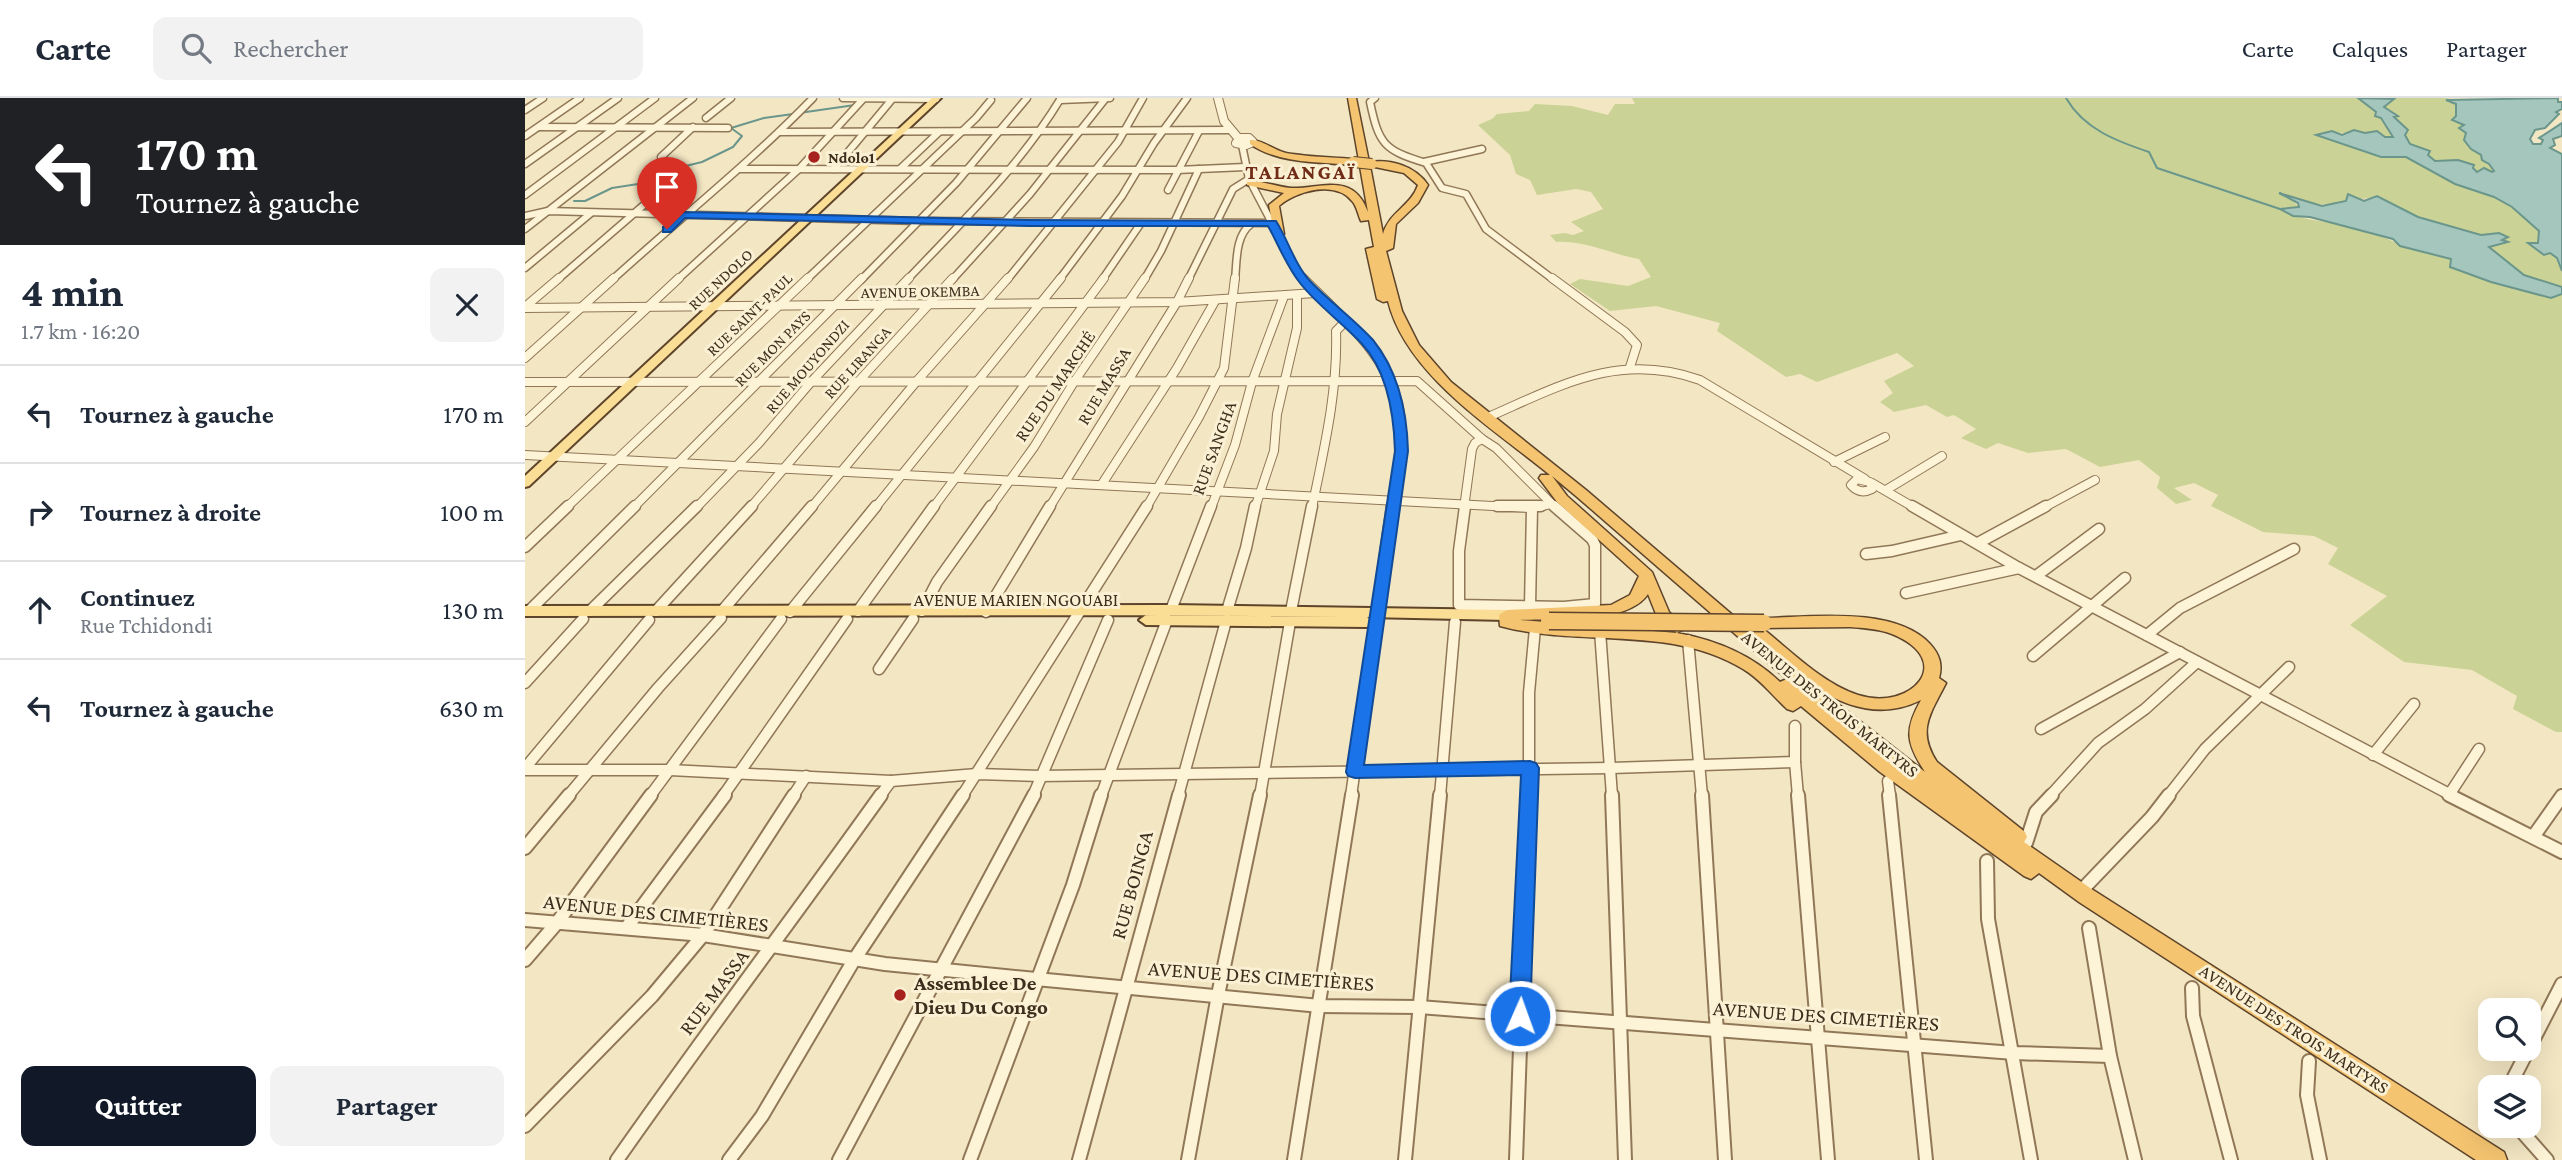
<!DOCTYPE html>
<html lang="fr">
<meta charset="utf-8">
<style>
body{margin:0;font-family:"Crimson Pro",serif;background:#f2f2f3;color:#1f2937;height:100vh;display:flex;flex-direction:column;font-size:26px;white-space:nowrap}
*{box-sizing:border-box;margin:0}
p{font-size:23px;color:#747a83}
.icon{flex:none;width:38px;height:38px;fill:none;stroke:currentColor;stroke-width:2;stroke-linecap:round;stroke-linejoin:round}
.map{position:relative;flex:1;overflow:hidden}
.drawer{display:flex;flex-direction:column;background:#fff;width:525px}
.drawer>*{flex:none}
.guide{background:#202124;color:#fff;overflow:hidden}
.controls{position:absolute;left:1953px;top:900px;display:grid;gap:14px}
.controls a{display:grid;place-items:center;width:63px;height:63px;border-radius:14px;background:#fff;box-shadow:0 7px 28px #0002;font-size:35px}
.pin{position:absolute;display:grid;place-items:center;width:60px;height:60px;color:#fff;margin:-72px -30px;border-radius:50% 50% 50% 0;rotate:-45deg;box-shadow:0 0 7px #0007}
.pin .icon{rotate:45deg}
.me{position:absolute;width:77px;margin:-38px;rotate:2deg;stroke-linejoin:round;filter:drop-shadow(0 0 5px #0008)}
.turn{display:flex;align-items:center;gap:24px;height:147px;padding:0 21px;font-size:32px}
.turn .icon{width:91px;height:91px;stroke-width:2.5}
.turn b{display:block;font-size:49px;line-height:60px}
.round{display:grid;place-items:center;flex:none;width:74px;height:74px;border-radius:14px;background:#f2f2f3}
.headline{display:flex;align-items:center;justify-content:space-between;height:119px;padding:0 21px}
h1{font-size:42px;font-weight:700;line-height:52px}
.primary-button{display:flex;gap:14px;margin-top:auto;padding:14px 21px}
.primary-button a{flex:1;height:80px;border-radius:14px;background:#111827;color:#fff;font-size:28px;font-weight:700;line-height:80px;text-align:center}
.primary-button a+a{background:#f2f2f3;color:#1f2937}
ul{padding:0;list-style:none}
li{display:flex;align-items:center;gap:21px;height:98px;padding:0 21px;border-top:2px solid #e0e1e3}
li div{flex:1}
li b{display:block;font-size:26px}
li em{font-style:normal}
header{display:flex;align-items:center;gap:42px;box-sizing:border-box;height:98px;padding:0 35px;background:#fff;border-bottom:2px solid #e0e1e3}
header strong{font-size:33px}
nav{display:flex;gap:38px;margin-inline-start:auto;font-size:24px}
.search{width:490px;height:63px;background:#f2f2f3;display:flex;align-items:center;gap:18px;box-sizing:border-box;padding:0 24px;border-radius:14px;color:#747a83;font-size:26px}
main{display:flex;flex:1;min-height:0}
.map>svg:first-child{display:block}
.green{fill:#cad395}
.water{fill:#a5c6bd;stroke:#6a968c;stroke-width:2}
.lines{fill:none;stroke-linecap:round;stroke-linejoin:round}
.stream{stroke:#6a968c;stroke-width:2}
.minor-far3-casing{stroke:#907757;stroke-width:9}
.minor-far2-casing{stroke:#907757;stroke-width:10}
.minor-far1-casing{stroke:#907757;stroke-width:13}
.minor-casing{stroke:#907757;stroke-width:16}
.tertiary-casing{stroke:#907757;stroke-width:10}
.primary-casing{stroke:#5e442b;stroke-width:4}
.trunk-casing{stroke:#5e442b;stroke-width:3}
.minor-far3{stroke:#fdf3d7;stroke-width:6}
.minor-far2{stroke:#fdf3d7;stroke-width:8}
.minor-far1{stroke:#fdf3d7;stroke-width:10}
.minor{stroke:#fdf3d7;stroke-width:12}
.tertiary{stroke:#fdf3d7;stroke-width:8}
.primary{fill:#fbde96;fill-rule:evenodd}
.trunk{fill:#f4c470;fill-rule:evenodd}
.trunk-bridge-far1-casing{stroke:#5e442b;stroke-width:12;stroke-linecap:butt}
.trunk-bridge-casing{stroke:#5e442b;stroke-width:19;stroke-linecap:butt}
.trunk-bridge-far1{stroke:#f4c470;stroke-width:10}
.trunk-bridge{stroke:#f4c470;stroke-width:16}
.route{fill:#1a73e8;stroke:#114b97;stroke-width:2}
.poi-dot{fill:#a7221f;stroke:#faf0d3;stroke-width:2.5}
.labels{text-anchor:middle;stroke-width:6;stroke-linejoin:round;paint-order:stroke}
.far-poi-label{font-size:16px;font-weight:bold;fill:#3e2e1d;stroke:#faf0d3;text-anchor:start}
.far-street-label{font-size:16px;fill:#3e2e1d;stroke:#faf0d3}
.street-label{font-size:18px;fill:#3e2e1d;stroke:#faf0d3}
.far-district-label{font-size:21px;font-weight:bold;letter-spacing:2px;fill:#702c16;stroke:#faf0d3}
.near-street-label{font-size:21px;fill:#3e2e1d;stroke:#faf0d3}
.near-poi-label{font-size:21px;font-weight:bold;fill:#3e2e1d;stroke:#faf0d3;text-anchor:start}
</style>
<header>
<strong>Carte</strong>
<div class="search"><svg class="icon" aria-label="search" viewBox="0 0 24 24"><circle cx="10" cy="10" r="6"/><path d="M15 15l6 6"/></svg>Rechercher</div>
<nav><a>Carte</a><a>Calques</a><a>Partager</a></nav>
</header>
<main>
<section class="drawer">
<div class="guide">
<div class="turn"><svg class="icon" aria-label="left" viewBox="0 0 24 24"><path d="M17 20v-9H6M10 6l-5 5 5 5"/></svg><div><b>170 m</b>Tournez à gauche</div></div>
</div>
<div class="headline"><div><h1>4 min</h1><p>1.7 km · 16:20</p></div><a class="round"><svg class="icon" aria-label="close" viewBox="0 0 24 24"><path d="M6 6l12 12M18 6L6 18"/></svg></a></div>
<ul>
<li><svg class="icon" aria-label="left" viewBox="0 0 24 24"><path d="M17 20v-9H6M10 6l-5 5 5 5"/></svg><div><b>Tournez à gauche</b></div><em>170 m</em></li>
<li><svg class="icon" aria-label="right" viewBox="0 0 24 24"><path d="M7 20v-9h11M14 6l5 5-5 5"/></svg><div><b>Tournez à droite</b></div><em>100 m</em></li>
<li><svg class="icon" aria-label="ahead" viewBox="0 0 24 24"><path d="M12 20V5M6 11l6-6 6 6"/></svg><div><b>Continuez</b><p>Rue Tchidondi</p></div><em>130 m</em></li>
<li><svg class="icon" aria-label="left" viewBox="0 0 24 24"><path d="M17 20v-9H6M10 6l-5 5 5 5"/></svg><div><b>Tournez à gauche</b></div><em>630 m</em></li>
</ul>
<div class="primary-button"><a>Quitter</a><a>Partager</a></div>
</section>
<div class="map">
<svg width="2037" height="1062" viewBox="0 0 2037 1062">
<rect width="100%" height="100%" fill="#f3e6c3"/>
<!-- green -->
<g class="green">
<path d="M1107,0H1833L1856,20L1868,40C1860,39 1854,35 1847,35C1838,34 1796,35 1791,37L1856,59H1881L1930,86L1969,99L1987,109L2014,133L2013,145H2005L2032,160L2037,173V189L1999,177L1963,148L1977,142L1974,135L1956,137L1893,119L1852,98C1841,102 1831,100 1820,103C1794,110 1784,106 1760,97L1775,109L1757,111C1776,124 1806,123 1830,129C1846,134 1860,139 1875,147C1884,152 1914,157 1927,161L1925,168L1966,184L2037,196V634H2031L1988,611L1992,598L1947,572L1879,564L1825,527L1862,498L1803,466L1813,450L1789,438L1738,434L1686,408L1693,397L1669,385L1649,390L1667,402L1651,406L1632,390L1635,379L1614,362L1575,369L1541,351L1503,355L1473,345L1461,351L1436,340L1451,331L1429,317L1422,319L1401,307L1369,314L1355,304L1368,295L1359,283L1389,268L1372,255L1292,284L1275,276L1261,279L1192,233L1195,225L1131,208L1085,213L1045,186L1055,181L1103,188L1126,179L1114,161C1085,156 1060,142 1031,144L1025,137L1040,135L1048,137L1059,133L1046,124L1078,111L1066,94L1051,91L1012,97L1005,82L991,76L985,57L953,27L967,21L972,16L1004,13L1010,6L1047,8L1083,17L1090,6H1110Z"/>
<path d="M1867,0H1925L1922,1L1931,6V18L1940,28L1946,51L1956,57L1969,73L1953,74L1933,62L1910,63L1903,57L1905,53L1885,46L1880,37L1883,32L1859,9Z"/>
</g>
<!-- water -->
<g class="water">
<path d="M1833,0L1869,1L1859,9L1873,18L1869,19L1883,32L1880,37L1885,46L1905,53L1903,57L1910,63L1933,62L1949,67L1948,70L1952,74L1959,70L1967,74L1969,73L1964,66L1957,62L1956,57L1946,51L1939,42L1941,35L1934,30L1939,27L1927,22L1931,18V6L1921,2L2033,0V4H2037V11L2031,14L2034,16L2020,30L2010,32L2005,41L2008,46H2016L2018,42L2014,40L2037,25V38L2028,41L2030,47L2025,50L2037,56V173L2032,160L2025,155L2019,157L2003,145H2013L2014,133L1987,109L1969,99L1930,86L1881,59H1856L1791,37L1807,33L1817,37L1829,32L1840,35L1852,33L1860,39H1868L1856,20L1850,18L1851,14Z"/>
<path d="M1754,95L1797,108L1821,103L1823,96L1839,103L1852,98L1893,119L1956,137L1974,135L1983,139L1977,142L1983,144L1964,149L1999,177L2037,189V196L2026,200L1966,184L1925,169L1926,161L1875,148L1868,141L1785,119L1768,118L1755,111L1774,109L1773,105Z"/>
</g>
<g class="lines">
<!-- stream -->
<g class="stream">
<path d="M1541,0C1559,31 1591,43 1624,54L1632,70L1755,111"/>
<path d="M274,15L330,7"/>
<path d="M49,103H60L87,90L126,84L140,73L177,64L208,49L217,38L206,30L239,20L268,16"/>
</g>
<!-- minor-far3 casing -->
<g class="minor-far3-casing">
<g id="minor-far3">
<path d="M318,0L411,1"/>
<path d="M850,0L845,4C854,47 859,52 901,65L917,90L941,96L961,131L1029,182"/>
<path d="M535,2L585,0"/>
<path d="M0,12L18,0"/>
<path d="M181,20L206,0"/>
<path d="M14,29L203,30"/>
<path d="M254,34L705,32"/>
<path d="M0,38L55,0"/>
<path d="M717,47L724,81L773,175L780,182"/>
<path d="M136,59L168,29"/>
<path d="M899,64L957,51"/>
<path d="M0,66L93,0"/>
<path d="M215,71L652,72L720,69"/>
<path d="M309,71L368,0"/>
<path d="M375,71L414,34"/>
<path d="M643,92L674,33"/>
<path d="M0,97L130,0"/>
<path d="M0,118L23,113L393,123L747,125"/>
<path d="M0,131L168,0"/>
<path d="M0,170L66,115"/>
<path d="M32,182L142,87"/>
<path d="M87,182C154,121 225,65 288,0"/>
<path d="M152,182L274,71L339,0"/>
<path d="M281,182L451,20L466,2"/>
<path d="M336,182L431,85L502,0"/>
<path d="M382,182C437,124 495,68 536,0"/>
<path d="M427,182L505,96L581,0"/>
<path d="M482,182L593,44L618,0"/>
<path d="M534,182L597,98L629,45L662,0"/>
<path d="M577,182L616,125"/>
<path d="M619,182L636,153L674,71"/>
<path d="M663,182L708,91L724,81"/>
<path d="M710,182C712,163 710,138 726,126"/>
</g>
</g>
<!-- minor-far2 casing -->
<g class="minor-far2-casing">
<g id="minor-far2">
<path d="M778,180C817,219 872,265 876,324C878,353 871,382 867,410"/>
<path d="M1027,180L1100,234L1112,247L1105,269"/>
<path d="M0,209L34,180"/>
<path d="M0,210L652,204L790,195"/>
<path d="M0,260L89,180"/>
<path d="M0,284L892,283L957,341"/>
<path d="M961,320C1035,288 1093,253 1175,282L1340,381"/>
<path d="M0,324L154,180"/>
<path d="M957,341L971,350L1031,410"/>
<path d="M0,357L1006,410"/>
<path d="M1309,364L1360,339"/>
<path d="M1332,381L1345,384L1347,391C1339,395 1332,394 1326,387Z"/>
<path d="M1347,385L1390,410"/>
<path d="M577,386L652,270L690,203"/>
<path d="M1361,392L1417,358"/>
<path d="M41,410L283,180"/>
<path d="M108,410L337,180"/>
<path d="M171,410L234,345L286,284L384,180"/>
<path d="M225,410L333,284L428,180"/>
<path d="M286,410L391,284L483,180"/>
<path d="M350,410L536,180"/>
<path d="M408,410L579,180"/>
<path d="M465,410L509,349L549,284L620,180"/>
<path d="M524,410L652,204L664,180"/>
<path d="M621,410L674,319L699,270L710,180"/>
<path d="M686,410L710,347L727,284L759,198"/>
<path d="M730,410L749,353L752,316L772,230V197"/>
<path d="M787,410C799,351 813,293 811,233L821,223"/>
<path d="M939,410L947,351L950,345L957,341"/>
<path d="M1007,410L1026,406"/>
<path d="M1518,410L1570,382"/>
</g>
</g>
<!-- minor-far1 casing -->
<g class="minor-far1-casing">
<g id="minor-far1">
<path d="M940,408L934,453V507L1039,509L1070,506V447L1067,441L1029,408"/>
<path d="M972,408H1016"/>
<path d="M1387,408L1494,470L1928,698"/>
<path d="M1453,445L1521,408"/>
<path d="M0,449L43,408"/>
<path d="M1341,456L1367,453L1436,437"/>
<path d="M1511,478L1574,431"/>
<path d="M1381,495L1494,470"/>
<path d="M1005,508L1007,410"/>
<path d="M646,512L686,408"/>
<path d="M4,513L110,408"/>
<path d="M65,513L172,408"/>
<path d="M131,513L227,408"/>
<path d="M197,513L287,408"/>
<path d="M333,513L409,408"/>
<path d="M397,513L412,484L466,408"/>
<path d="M702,513L721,450L730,408"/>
<path d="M766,513L787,408"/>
<path d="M265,514L351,408"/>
<path d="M461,514L525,408"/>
<path d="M1075,533L1087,698"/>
<path d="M1622,537L1655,510L1769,451"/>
<path d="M1163,542L1177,698"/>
<path d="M1508,558L1600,480"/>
<path d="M354,571L388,521"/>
<path d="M0,585L58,521"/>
<path d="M1516,631L1655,554"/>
<path d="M1848,657L1889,606"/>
<path d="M1270,664L1273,698"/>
<path d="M0,670L124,522"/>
<path d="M0,672H145L366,683L452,676L515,678L1086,670L1270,664V628"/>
<path d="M1363,683L1365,698"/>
<path d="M1924,697L1954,651"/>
<path d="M43,698L133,590L196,520"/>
<path d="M125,698L256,521"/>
<path d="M198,698L322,521"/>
<path d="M268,698L281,678"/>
<path d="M355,698L366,683"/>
<path d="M437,698L622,408"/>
<path d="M508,698L583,522"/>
<path d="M576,698L642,522"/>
<path d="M653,698L701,523"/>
<path d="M735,698L765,524"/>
<path d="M826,698L867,408"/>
<path d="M915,698L930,524"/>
<path d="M1004,698V595L1010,530"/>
<path d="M1525,698L1573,645L1620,611L1672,564"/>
<path d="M1643,698L1680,651L1764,569"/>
</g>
</g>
<!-- minor casing -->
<g class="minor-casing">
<g id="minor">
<path d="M1087,697L1100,1062"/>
<path d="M1177,697L1200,1062"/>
<path d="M1273,697L1303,1062"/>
<path d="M1364,697L1401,1062"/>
<path d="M1924,697L2037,754"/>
<path d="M2008,739L2037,698"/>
<path d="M1501,745L1511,714L1527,697"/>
<path d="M0,750L44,697"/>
<path d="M1462,763L1463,821L1506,1062"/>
<path d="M1556,793L1627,719L1644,697"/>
<path d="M0,822L178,837L360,866L511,881L795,908L894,909L1489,955L1585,958"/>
<path d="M102,829L200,697"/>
<path d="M1564,830L1585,958L1610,1062"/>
<path d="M0,862L31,826L126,697"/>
<path d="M1667,890L1668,918L1706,1062"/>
<path d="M1784,963L1782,997L1795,1062"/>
<path d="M1984,989L2037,886"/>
<path d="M1991,1027L2022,1062"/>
<path d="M0,1028L127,898L178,837L269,697"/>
<path d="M92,1062C178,939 269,819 356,697"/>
<path d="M204,1062L237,1018L329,862L438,697"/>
<path d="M314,1062L509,697"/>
<path d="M445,1062L548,787L576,697"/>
<path d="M554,1062L654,697"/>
<path d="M663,1062L693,897L735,697"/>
<path d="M769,1062L827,697"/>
<path d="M880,1062L915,697"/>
<path d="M991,1062L1004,697"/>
</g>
</g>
<!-- tertiary casing -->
<g class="tertiary-casing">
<g id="tertiary">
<path d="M693,0L699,23L714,41"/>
<path d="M716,40H724L728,44L721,47L711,45Z"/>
</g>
</g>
<!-- primary casing -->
<g class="primary-casing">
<g id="primary">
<path d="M407,0H416L4,388L0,389V378Z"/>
<path d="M646,507L982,512L989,517L982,522L842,519L849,524L842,529L621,527L614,522L621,517L824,519L646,517L0,518V508Z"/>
</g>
</g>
<!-- trunk casing -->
<g class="trunk-casing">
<g id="trunk">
<path d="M823,0H831L844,64C866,61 890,68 903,87L893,105L871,126L868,150L861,153L877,213L894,247L926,284L1061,392L1211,520L1217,517L1231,525L1239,520C1286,519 1370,508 1405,546C1414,556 1418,566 1414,580L1421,585C1406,615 1391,632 1412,664L1500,734L1502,739L1499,744L1568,792L1979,1054L1982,1062H1951L1554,804L1514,775L1506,781L1499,778L1355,674L1276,608L1268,613L1262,611C1248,598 1235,581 1218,571C1144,526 1056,550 975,528L974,517L982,512L1086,507L1105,497L1114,478L1032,404L1014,380L1016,377H1025C969,331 881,277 863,203L858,204L852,201L841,151L849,149L844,122L836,123C833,117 832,108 827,103C810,82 771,93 754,108L759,136L754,139L749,136L744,107L759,95L722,87V83C736,82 752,89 766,90C795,91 828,73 843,114ZM845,68L879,75L893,87C886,108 864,114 858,136ZM1027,378L1051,398L1262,581L1255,584C1227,557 1191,542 1152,535L1160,530L1144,514L1127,474L1042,398ZM1123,496L1133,521L1152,535L995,522C1030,520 1102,527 1123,496ZM1325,529C1339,530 1354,531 1367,536C1433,563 1386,614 1333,597C1297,585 1266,553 1237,530ZM1295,592C1327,612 1362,619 1396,602C1379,632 1381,645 1400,674Z"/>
<path d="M725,42C736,41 749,52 761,55C783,59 806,59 828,61L833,64L828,67C794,64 754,66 725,46Z"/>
</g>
</g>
<!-- minor-far3 -->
<use href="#minor-far3" class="minor-far3"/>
<!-- minor-far2 -->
<use href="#minor-far2" class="minor-far2"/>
<!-- minor-far1 -->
<use href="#minor-far1" class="minor-far1"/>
<!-- minor -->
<use href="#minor" class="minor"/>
<!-- tertiary -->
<use href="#tertiary" class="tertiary"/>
<!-- primary -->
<use href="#primary" class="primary"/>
<!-- trunk -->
<use href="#trunk" class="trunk"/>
<!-- trunk-bridge-far1 casing -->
<g class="trunk-bridge-far1-casing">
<path id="trunk-bridge-far1" d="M828,64L847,66"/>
</g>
<!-- trunk-bridge casing -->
<g class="trunk-bridge-casing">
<path id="trunk-bridge" d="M1024,523L1239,525"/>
</g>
<!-- trunk-bridge-far1 -->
<use href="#trunk-bridge-far1" class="trunk-bridge-far1"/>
<!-- trunk-bridge -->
<use href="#trunk-bridge" class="trunk-bridge"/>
</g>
<!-- route -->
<path class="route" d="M158,114L504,122L751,123C763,142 770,167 785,183C805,204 829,221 848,242C873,273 882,314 883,353L839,667L1005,663L1011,665L1014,670L1005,918L1002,924L995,927L987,924L984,918L996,677L830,680L823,678L821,674L870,353C869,317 863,274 837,246C818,225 793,208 775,185C762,169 753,146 743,128H504L160,120L146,134H138V129Z"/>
<!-- markers -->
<g class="poi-dot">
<circle cx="289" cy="59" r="7"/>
<circle cx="375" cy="897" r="7"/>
</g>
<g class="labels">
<!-- far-poi labels -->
<g class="far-poi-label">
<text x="303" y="65">Ndolo1</text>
</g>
<!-- far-street labels -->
<g class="far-street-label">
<text transform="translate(195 181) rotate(-43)" y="6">RUE NDOLO</text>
<text transform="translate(395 193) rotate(-1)" y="6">AVENUE OKEMBA</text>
<text transform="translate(224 216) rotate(-44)" y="6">RUE SAINT-PAUL</text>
<text transform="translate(247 250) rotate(-45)" y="6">RUE MON PAYS</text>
<text transform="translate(332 264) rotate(-48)" y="6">RUE LIRANGA</text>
<text transform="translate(282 268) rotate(-49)" y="6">RUE MOUYONDZI</text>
</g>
<!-- street labels -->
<g class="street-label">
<text transform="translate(530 288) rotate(-56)" y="6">RUE DU MARCHÉ</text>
<text transform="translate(579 288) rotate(-59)" y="6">RUE MASSA</text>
<text transform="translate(689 350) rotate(-70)" y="6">RUE SANGHA</text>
<text x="491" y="508">AVENUE MARIEN NGOUABI</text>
<text transform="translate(1305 606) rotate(39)" y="6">AVENUE DES TROIS MARTYRS</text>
<text transform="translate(1769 931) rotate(33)" y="6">AVENUE DES TROIS MARTYRS</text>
</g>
<!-- far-district labels -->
<g class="far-district-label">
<text x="776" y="81">TALANGAÏ</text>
</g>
<!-- near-street labels -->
<g class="near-street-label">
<text transform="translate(607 787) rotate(-75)" y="7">RUE BOINGA</text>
<text transform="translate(131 815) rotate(6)" y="7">AVENUE DES CIMETIÈRES</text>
<text transform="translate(736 878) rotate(4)" y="7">AVENUE DES CIMETIÈRES</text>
<text transform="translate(189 894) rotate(-53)" y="7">RUE MASSA</text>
<text transform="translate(1301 918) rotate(4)" y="7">AVENUE DES CIMETIÈRES</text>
</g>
<!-- near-poi labels -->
<g class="near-poi-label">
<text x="389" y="892">Assemblee De<tspan x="389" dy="24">Dieu Du Congo</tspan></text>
</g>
</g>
</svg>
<div class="controls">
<a><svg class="icon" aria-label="search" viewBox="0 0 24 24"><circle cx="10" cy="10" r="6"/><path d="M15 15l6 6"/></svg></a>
<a><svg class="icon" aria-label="layers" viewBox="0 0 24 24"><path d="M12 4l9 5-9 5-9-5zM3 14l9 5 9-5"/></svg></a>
</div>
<div class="pin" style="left:142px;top:131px;background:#d93025"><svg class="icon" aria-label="arrive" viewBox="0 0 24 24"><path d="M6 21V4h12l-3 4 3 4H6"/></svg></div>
<svg class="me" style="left:995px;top:918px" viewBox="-20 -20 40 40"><circle r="17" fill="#1a73e8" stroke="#fff" stroke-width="3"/><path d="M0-11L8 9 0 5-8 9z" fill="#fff"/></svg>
</div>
</main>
